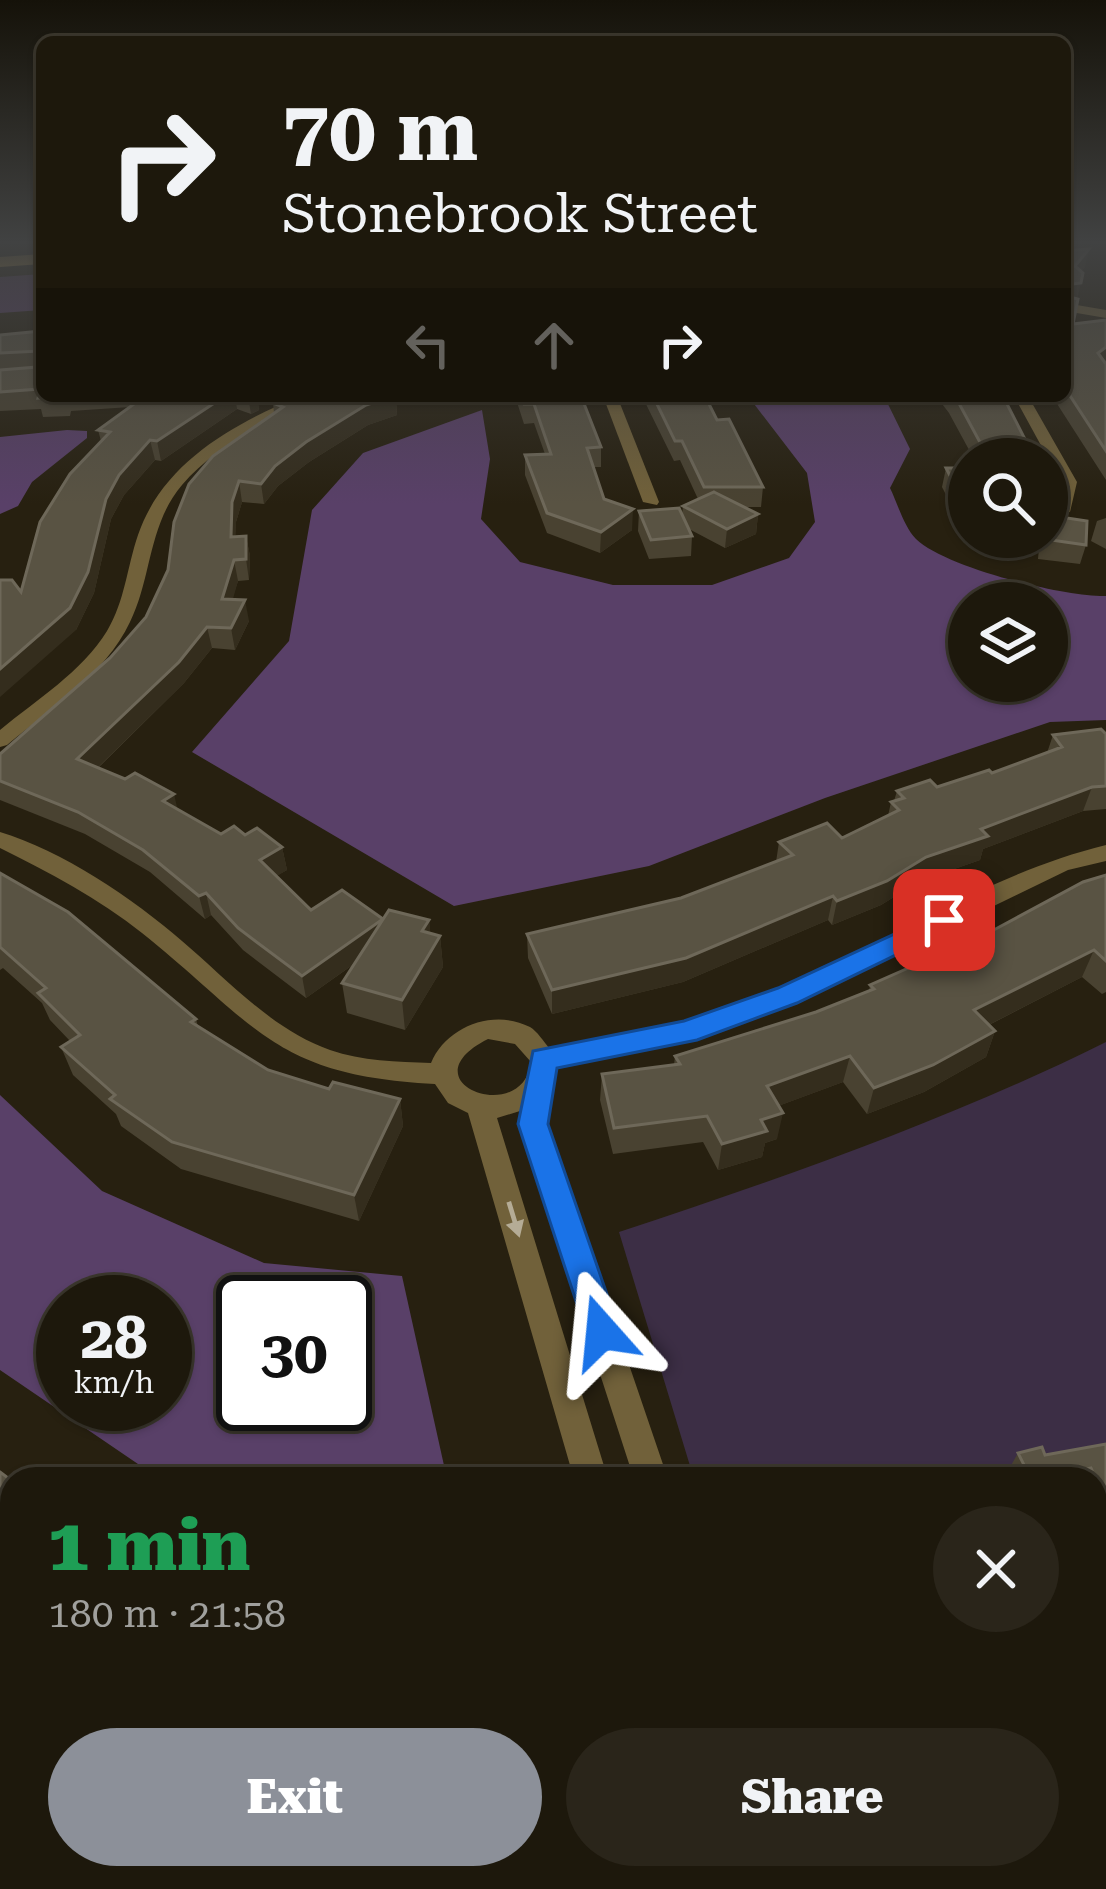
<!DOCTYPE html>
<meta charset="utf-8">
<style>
body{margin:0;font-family:"Roboto Serif",serif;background:#2a251a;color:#f1f3f6;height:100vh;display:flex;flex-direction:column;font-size:45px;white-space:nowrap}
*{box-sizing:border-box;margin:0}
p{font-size:39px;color:#a0a09d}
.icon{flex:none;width:66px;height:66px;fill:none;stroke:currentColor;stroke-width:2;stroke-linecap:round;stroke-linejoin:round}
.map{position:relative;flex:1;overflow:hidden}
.details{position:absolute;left:0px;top:1467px;width:1107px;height:423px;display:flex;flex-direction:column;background:#1d180c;border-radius:36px 36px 0 0;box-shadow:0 3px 9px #0004,0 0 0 3px #3b372d}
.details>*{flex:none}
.guide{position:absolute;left:36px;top:36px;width:1035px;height:366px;border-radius:18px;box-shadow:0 3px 9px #0004,0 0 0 3px #3b372d;background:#1d180c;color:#f1f3f6;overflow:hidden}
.tools{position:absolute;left:948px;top:438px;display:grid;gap:24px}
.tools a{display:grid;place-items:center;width:120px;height:120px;border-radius:50%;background:#1d180c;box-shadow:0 3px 9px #0004,0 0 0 3px #3b372d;font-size:60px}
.speed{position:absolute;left:36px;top:1275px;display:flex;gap:24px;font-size:60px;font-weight:700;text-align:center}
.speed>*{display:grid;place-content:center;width:156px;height:156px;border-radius:50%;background:#1d180c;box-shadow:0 3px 9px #0004,0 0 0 3px #3b372d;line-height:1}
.speed small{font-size:30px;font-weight:400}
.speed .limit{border:6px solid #111;border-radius:18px;background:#fff;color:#111}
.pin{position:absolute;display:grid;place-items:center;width:102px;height:102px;color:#fff;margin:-51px;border-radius:24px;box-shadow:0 6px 18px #0006}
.me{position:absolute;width:132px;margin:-66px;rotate:342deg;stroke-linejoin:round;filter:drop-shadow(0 0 9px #0008)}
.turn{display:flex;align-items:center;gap:42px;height:252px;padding:0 48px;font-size:54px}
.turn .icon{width:156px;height:156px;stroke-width:2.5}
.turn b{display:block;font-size:84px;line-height:102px}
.lanes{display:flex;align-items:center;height:114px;padding:0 48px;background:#0003;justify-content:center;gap:60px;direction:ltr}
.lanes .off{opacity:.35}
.round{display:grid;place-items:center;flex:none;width:126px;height:126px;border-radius:63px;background:#2a251a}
.overview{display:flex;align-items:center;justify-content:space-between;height:204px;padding:0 48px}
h1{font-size:72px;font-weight:800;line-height:90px;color:#1e9e55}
.button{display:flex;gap:24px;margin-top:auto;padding:24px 48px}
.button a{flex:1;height:138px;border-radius:72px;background:#8c9099;color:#fff;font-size:48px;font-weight:800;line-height:138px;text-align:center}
.button a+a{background:#2a251a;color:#f1f3f6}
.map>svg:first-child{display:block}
.green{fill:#3c2e45}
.water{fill:#594068;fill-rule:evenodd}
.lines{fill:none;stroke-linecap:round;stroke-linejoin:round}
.lane{stroke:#71613a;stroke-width:18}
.street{fill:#71613a;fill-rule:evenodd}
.primary{fill:#c3a04a;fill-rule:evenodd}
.wall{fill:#494231}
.shaded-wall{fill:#342d1d}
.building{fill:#595343;stroke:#6e6859;stroke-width:3}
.oneway{fill:#b5ac96}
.route{fill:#1a73e8;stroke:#114b97;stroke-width:3}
</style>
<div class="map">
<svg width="1106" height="1889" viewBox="0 0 1106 1889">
<rect width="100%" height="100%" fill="#272010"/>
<!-- green -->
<path class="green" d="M1106,1042V1889H820L816,1878H1095V1479H694L619,1232C785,1177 949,1120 1106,1042Z"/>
<!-- water -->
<g class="water">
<path d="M42,274V310L0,313V277Z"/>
<path d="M748,396H884L910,449L890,488C897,502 904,527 916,539C946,568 1065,597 1106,596V720L1050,722L825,798L649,866L454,906L192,752L289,641L312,510L363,453L482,410L490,459L481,519L520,562L613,585H712L789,558L815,522L807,473ZM969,603H1047V681H969Z"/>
<path d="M67,430L87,431V438L32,482L18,506L0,514V437Z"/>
<path d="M0,1095L102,1191L264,1263L402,1276L447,1479H160L0,1370ZM165,1302V1404H63V1302ZM345,1302V1404H243V1302Z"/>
<path d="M340,1878H534L537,1889H341Z"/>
</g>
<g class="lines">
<!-- lane -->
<g class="lane">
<path d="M1095,1693L1106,1699"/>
<path d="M1017,1878L1028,1889"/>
</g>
<!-- street -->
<g class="street">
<path d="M1065,303L1106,310V318L1065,311Z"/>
<path d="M300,396H320C306,406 287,412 271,420C238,437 206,457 182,485C148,525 152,577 130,622C105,675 50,709 7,745L0,747V730C36,700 82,672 107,631C125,601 127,567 138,535C163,462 234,424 300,396Z"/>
<path d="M603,396H617L659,502L657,505L643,502Z"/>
<path d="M1014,396H1028L1077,482L1070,512L1056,508L1061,482Z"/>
<path d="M0,832C61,850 134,899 182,941C228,980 271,1029 330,1050C362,1061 397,1062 431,1063C446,1027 493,1008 530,1027C537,1031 544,1042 550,1049C629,1034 705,1020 779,988C888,942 991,873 1106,845V861L1068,870L796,1002L687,1042L557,1068L547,1088V1124L668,1479H634L519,1124L520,1111L497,1118L608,1479H574L468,1113L448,1103L435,1084C273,1076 257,1025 142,933C99,899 49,872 0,848ZM488,1039L515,1044L531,1062C523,1128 403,1082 488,1039Z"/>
<path d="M689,1878H729L733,1889H693Z"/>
<path d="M762,1878H802L806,1889H766Z"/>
</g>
<!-- primary -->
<path class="primary" d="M42,254V264L0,267V257Z"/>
</g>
<!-- wall -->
<g class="wall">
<path d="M1065,251L1085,267L1081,271L1073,324L1106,320V480L1052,396H1065Z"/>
<path d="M42,331V396H257L259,410L251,414L237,409L161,461L155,460L124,495L111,519L94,593L76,630L21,592L101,441L98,430L130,407L71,411L70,416L43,417L41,409L0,411V335Z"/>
<path d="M273,396H415L396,400L397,415L368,425L309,462L278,486L264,504L242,502L236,522L235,536H246L250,556L249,580L238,581L232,599L249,621L235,650L212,648L184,683L98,768L221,834L245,835L282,847L287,870L276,876L311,910L383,919L429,920L430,933L440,936L443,967L405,1030L347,1013L342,983L354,964L306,998L243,950L211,915L205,919L150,872L85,834L0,800V754L110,658L146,617L274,413L273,403L282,399Z"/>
<path d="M515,396H581L601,447V467H593L604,499L632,530L600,553L547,533L525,475V455L545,454L534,423L524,424Z"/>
<path d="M642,396H705L717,420L763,487L761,507H744L758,514L756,534L725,548L689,529L692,536L691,556L649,559L638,531L639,511L682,515L683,506L698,499L680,460L674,461Z"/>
<path d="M936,396H1003L1035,459H974L949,413Z"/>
<path d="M946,468H969V528L960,522L942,487Z"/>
<path d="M1106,518V549L1091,541L1097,521Z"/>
<path d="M1040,537L1086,545L1080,564L1038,559Z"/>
<path d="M1106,734V809L1083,811L983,849L980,860L920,881L881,905L832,925L828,920L683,982L552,1014L528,958L527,934L681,898L740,877L776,862L779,842L842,838L888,816L891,802L894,801L897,791L937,787L992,773L1047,753L1053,735Z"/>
<path d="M0,873L196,1019L198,1027L268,1070L329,1089L400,1099L403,1126L359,1221L181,1169L121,1126L116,1114L73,1075L61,1047L70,1041L50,1020L42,1003L3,968L0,970Z"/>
<path d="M1106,875V992L1102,994L1082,977L989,1025L995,1031L986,1057L924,1092L867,1114L843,1082L778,1106L777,1139L765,1143L762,1157L718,1170L703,1142L613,1154L600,1100L602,1074L674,1065L675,1056L816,1012L869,991L870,985L990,932Z"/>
<path d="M1106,1444V1517L1095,1519V1479H1014L1009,1469L1018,1453L1045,1455Z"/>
<path d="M1106,1755V1859L1095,1854V1765Z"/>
</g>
<!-- shaded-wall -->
<g class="shaded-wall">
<path d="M1089,249L1085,267L1070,283L1075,266Z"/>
<path d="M1081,283L1077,300L1065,302V285Z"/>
<path d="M1106,347V360L1093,372L1098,353Z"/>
<path d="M225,396H235L237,409L161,461L157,441Z"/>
<path d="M248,396H257L259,410L251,414Z"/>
<path d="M379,396H415L396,400L397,415L368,425L309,462L278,486L264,504L261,484L275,466L306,442Z"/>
<path d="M150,440L155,460L124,495L111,519L94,593L76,630L0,697V669L119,475Z"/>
<path d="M239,481L242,502L236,522L235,558L231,537L232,502Z"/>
<path d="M633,509L632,530L600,553L601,532Z"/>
<path d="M758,514L756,534L725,548L727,529Z"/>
<path d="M246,536L250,556L249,580L246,559Z"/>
<path d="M994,537H1011L992,543Z"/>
<path d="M234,560L238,581L227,620L222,599Z"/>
<path d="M245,600L249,621L235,650L231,628Z"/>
<path d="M207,627L212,648L184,683L84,781L77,759Z"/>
<path d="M1092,787L1083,811L983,849L980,860L920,881L881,905L832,925L837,901L981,829Z"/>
<path d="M174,794L179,816L163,801Z"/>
<path d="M282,847L287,870L265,883L260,860Z"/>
<path d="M206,893L211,915L205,919L199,896Z"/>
<path d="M833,896L828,920L683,982L552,1014V990Z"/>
<path d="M383,919L386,941L306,998L302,976Z"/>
<path d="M429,920L432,950L440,936L443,967L405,1030L402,1000L422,931Z"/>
<path d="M1094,950L1082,977L965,1037L974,1010Z"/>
<path d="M995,1031L986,1057L924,1092L867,1114L874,1088Z"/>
<path d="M850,1056L843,1082L762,1112L767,1086Z"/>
<path d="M400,1099L403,1126L359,1221L354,1195Z"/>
<path d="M783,1113L777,1139L765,1143L762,1157L718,1170L722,1144L761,1120Z"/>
<path d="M1091,1468L1083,1479H1042Z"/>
<path d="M12,1484V1529L0,1520V1498Z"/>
<path d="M12,1653V1699L0,1712V1669Z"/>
<path d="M207,1878H217L220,1889H210Z"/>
</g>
<!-- building -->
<g class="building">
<path d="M1089,249L1075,266L1083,273L1081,283L1065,285L1066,296L1078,299L1073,324L1106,320V347L1098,353L1106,364V451L1065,388V251Z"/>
<path d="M42,331V396H65L38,398L40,389L0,392V370L37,367L40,351L0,353V335Z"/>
<path d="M145,396H225L157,441L150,440L119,475L106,499L88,572L70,608L0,669V580H12L21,592L40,522L70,474L110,432L98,430Z"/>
<path d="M289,396H394L366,405L306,442L275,466L261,484L239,481L232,502L231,537L246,536V559L234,560L222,599L245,600L231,628L207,627L179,662L77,759L125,779L135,773L174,794L163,801L221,834L234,826L245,835L257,828L282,847L260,860L311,910L342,890L383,919L302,976L238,928L206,893L199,896L143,850L78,812L0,781V754L110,658L146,617L168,570L174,522L189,484L213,456L283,407L273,403Z"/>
<path d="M521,396H581L601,447L587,448L604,499L633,509L601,532L547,513L525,455L551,454L534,404H524Z"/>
<path d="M653,396H705L717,420L729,419L763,487H704L682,441H675Z"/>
<path d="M955,396H1003L1035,459H989Z"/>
<path d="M946,468H969V506L964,503Z"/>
<path d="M714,492L758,514L727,529L683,506Z"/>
<path d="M679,508L692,536L651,540L639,511Z"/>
<path d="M1047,515L1087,521L1086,545L1044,539V537H1047Z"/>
<path d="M1101,729L1106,734V786L1092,787L981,829L988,836L926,857L887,881L837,901L833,896L686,958L552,990L527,934L681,898L793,855L779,842L827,823L842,838L899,810L891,802L904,798L897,791L930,780L937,787L989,770L992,773L1062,747L1053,735Z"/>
<path d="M0,873L68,912L196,1019L191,1022L268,1070L329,1089L333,1082L400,1099L354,1195L172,1142L110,1099L115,1095L61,1047L80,1035L38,993L46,988L0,947Z"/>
<path d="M1106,875V961L1094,950L974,1010L995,1031L933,1065L874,1088L850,1056L767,1086L783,1113L761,1120L767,1131L722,1144L707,1116L614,1128L602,1074L680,1064L675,1056L816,1012L874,989L870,985L990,932L1083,882Z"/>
<path d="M389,910L429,920L422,931L440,936L402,1000L342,983Z"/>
<path d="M1106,1444V1503L1091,1468L1042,1479H1031L1018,1453L1042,1447L1045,1455Z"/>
<path d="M0,1472L12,1481V1484L0,1498Z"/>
<path d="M0,1514L12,1523V1653L0,1669Z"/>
<path d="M12,1687V1740L0,1719V1696Z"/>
<path d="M50,1878H207L210,1889H51Z"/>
</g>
<!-- one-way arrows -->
<defs><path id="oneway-solid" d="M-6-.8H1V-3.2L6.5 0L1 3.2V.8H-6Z" transform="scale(3)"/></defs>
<use class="oneway" href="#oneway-solid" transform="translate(514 1219) rotate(73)"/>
<!-- sky -->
<linearGradient id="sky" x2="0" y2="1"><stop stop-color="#151209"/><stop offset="0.48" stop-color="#414242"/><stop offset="1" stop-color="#414242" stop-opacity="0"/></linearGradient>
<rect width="1106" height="504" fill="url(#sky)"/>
<!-- route -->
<path class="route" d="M944,911L957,920L953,927L797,1003L697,1040L557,1068L548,1124L620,1332L614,1344L602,1348L590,1344L518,1124L533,1051L684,1021L778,988Z"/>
</svg>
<div class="tools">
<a><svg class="icon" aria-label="search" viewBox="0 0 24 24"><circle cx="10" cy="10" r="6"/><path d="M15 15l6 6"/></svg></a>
<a><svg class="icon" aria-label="layers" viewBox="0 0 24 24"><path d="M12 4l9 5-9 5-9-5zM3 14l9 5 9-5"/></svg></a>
</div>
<div class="speed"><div>28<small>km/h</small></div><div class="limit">30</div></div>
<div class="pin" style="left:944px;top:920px;background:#d93025"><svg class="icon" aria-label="arrive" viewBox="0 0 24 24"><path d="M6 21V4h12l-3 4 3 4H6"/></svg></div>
<svg class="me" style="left:602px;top:1332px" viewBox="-20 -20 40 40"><path d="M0-17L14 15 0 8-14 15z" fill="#1a73e8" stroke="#fff" stroke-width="4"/></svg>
<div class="guide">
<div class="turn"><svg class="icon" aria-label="right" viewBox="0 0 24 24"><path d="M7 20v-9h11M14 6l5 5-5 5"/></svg><div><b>70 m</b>Stonebrook Street</div></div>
<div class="lanes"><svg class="icon off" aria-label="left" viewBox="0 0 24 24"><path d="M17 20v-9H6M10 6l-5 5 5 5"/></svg><svg class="icon off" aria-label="ahead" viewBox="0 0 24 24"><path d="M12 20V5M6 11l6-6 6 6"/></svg><svg class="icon" aria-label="right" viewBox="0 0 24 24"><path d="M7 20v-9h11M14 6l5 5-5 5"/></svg></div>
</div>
<section class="details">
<div class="overview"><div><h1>1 min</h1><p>180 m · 21:58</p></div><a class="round"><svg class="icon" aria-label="close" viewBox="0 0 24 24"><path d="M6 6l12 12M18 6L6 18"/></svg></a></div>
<div class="button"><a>Exit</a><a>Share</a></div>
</section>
</div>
